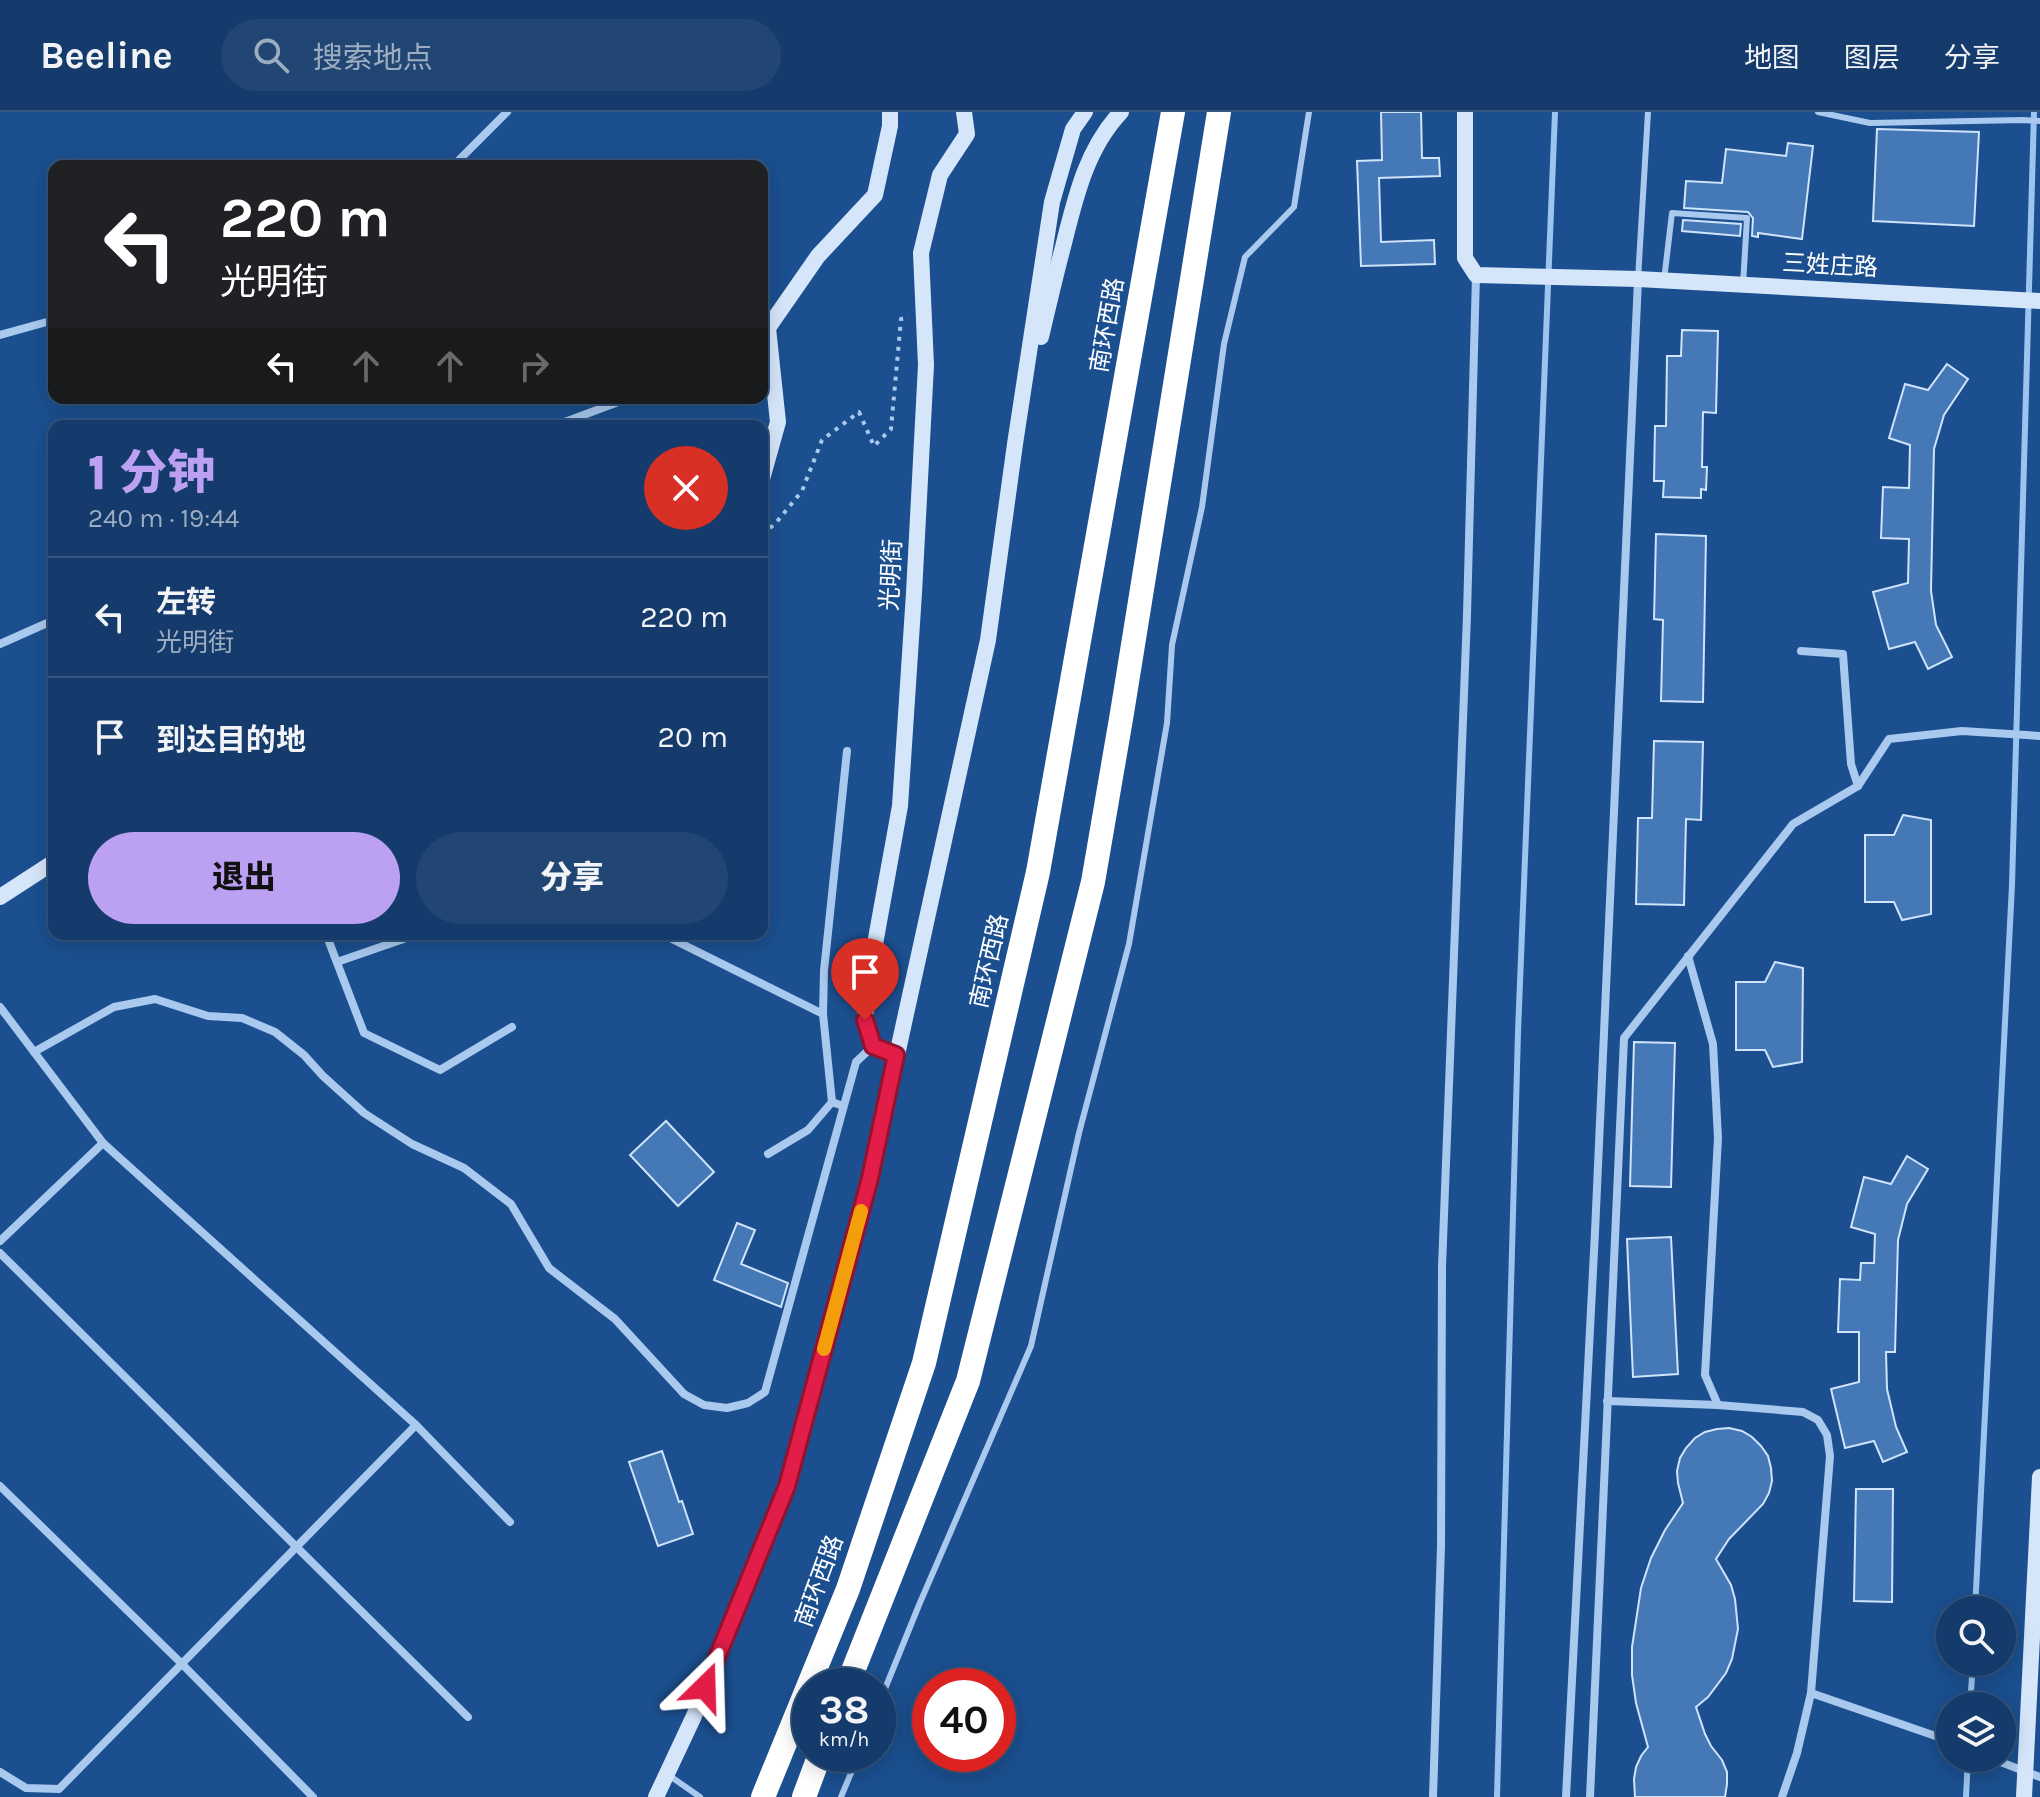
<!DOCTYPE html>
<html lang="zh">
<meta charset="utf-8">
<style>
body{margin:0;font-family:Karla,"Noto Sans SC",sans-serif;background:#214673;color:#f1f3f6;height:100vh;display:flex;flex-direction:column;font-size:30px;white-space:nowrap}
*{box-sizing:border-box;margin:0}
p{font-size:26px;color:#9dadc1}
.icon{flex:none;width:44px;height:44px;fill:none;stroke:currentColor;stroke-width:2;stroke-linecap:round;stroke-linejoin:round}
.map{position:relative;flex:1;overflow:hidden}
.sheet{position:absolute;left:48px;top:308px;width:720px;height:520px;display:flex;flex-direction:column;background:#143b6b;border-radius:16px;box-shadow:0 4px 20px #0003,0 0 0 2px #33557e}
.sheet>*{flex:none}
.hud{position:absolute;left:48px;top:48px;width:720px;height:244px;border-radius:16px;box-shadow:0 4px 20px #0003,0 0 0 2px #33557e;background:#202124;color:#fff;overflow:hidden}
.fabs{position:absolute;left:1936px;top:1484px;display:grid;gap:16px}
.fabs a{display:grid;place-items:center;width:80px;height:80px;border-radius:50%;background:#143b6b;box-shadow:0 4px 20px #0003,0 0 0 2px #33557e;font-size:40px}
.speed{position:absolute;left:792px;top:1556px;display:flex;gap:16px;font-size:40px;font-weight:700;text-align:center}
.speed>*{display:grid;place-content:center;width:104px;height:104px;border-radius:50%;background:#143b6b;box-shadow:0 4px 20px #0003,0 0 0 2px #33557e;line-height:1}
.speed small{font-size:20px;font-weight:400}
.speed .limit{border:12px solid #d22;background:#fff;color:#111}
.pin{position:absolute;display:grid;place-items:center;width:68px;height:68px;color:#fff;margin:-82px -34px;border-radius:50% 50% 50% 0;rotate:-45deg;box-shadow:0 0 8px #0007}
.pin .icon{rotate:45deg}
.me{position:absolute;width:88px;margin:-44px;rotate:22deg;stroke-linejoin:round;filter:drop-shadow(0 0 6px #0008)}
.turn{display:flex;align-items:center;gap:28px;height:168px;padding:0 40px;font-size:36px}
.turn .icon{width:104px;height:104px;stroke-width:2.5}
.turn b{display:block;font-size:56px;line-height:68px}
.lanes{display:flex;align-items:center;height:76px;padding:0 40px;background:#0003;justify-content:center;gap:40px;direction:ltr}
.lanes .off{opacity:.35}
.round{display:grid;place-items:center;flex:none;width:84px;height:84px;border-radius:42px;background:#214673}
.head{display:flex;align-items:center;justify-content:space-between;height:136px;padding:0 40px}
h1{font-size:48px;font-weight:800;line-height:60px;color:#bca0f2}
.button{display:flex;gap:16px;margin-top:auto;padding:16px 40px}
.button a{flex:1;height:92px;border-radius:48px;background:#bca0f2;color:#111;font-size:32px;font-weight:800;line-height:92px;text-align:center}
.button a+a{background:#214673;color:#f1f3f6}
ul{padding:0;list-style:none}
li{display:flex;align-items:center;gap:24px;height:120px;padding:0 40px;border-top:2px solid #33557e}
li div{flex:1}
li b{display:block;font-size:30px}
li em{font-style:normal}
header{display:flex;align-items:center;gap:48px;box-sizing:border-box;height:112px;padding:0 40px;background:#143b6b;border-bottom:2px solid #33557e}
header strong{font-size:38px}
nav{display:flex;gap:44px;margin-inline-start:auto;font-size:28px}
.search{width:560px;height:72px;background:#214673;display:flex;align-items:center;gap:20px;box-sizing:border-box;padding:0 28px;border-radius:44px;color:#9dadc1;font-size:30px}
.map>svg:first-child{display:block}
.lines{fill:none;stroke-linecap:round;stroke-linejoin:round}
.stream{stroke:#9cc4f0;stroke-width:6}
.building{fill:#4478b7;stroke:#cfe3fa;stroke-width:2}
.path{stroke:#a9c9ee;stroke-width:4;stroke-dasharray:4 6;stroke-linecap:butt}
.lane{stroke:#a9c9ee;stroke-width:6}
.street{stroke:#a9c9ee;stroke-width:8}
.secondary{stroke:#d6e6fa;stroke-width:16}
.highway{stroke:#fff;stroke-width:24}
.route-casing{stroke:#92132f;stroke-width:20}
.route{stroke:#e11d48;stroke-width:14}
.slow{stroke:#f59e0b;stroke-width:14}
.labels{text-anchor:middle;stroke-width:6;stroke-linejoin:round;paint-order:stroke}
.street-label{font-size:24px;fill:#fff;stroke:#1b4f8f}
</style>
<header>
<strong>Beeline</strong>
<div class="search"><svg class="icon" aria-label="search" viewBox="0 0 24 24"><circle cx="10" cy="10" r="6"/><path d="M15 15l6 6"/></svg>搜索地点</div>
<nav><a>地图</a><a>图层</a><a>分享</a></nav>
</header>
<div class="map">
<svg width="2040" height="1685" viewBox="0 0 2040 1685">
<rect width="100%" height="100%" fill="#1b4f8f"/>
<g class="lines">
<!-- stream -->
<g class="stream">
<path d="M1975,1498L2012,773L2034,0"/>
<path d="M1970,1594L1973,1550"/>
<path d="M1497,1685L1518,920L1555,0"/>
<path d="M1966,1685L1968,1646"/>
</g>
</g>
<!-- building -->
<g class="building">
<path d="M1381,0H1421L1422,46H1439L1440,64L1379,66L1381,130L1434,128L1435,152L1361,154L1357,49L1382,48Z"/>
<path d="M1877,17L1979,20L1974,114L1873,109Z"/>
<path d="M1788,31L1813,34L1802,127L1758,121V125L1752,124L1753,106L1748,100L1684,96L1686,69L1722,71L1726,37L1786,44Z"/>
<path d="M1683,108L1741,112L1740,124L1682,119Z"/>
<path d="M1682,218L1718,219L1716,301L1703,300L1702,355H1707L1706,378L1701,377V386L1663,385L1664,369H1654L1655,314H1666L1667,244H1681Z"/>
<path d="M1947,252L1968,267L1944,303L1934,337L1931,479L1936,513L1952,545L1928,557L1915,530L1889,537L1873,480L1908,471L1909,427L1881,426L1883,375L1909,376L1910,333L1889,326L1905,272L1928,278Z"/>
<path d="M1656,422L1706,424L1703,590L1661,589L1663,508L1654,507Z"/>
<path d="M1654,629L1703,630L1701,708L1686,707L1684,793L1636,792L1638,706H1652Z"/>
<path d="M1903,703L1931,708V802L1902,808L1894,790H1865V723H1894Z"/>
<path d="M1775,850L1803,856L1802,950L1773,955L1765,938H1736V870H1765Z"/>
<path d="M1634,930L1675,931L1671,1075L1630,1074Z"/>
<path d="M666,1009L714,1060L678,1094L630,1043Z"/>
<path d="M1907,1044L1928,1057L1907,1092L1898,1128L1895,1240H1886L1887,1277L1896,1315L1907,1340L1883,1350L1874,1329L1845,1336L1831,1277L1859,1270V1220H1838L1840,1167L1860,1168L1861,1151H1874L1875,1122L1851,1115L1864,1065L1891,1072Z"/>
<path d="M737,1111L755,1118L741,1152L788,1171L781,1195L714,1168Z"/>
<path d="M1671,1125L1678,1262L1633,1265L1627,1127Z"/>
<path d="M1729,1316L1742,1319L1752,1325L1761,1334L1768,1344L1771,1356L1772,1369L1769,1381L1763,1392L1729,1427L1716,1447L1731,1473L1735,1487L1738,1517L1732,1547L1726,1561L1708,1585L1696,1595L1705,1622L1711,1634L1722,1648L1727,1660V1672L1725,1685H1635L1634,1667L1636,1655L1641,1644L1648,1635L1636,1591L1632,1563V1535L1641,1476L1651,1446L1665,1418L1683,1391L1678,1371L1677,1359L1680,1346L1686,1336L1695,1326L1705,1320L1717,1317Z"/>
<path d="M662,1339L679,1390L682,1389L693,1422L658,1434L629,1350Z"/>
<path d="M1856,1377H1893L1892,1490L1854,1489Z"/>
</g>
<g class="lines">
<!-- path -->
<path class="path" d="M762,422L775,412L802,379L822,328L859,300L874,334L891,317L901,207L909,205"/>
<!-- lane -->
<g class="lane">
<path d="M1818,0L1870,11L2023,8L2040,9"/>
<path d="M1638,167L1648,0"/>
<path d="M1664,168L1672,101L1747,106L1743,173"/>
<path d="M878,1594L919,1493L1031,1234L1079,1021L1129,832L1167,611L1172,533L1202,395L1224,232L1245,145L1294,95L1309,0"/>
<path d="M667,1662L700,1685"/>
<path d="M841,1685L859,1642"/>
</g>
<!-- street -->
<g class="street">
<path d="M453,54L507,0"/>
<path d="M0,223L54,208"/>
<path d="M554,314L629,286"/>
<path d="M0,532L54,508"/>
<path d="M1801,539L1843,542L1851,652L1858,674"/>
<path d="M326,822L364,921L440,958L512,915"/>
<path d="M662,822L823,902"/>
<path d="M1688,844L1713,932L1718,1026L1705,1263L1718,1293"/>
<path d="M337,850L418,822"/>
<path d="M0,895L103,1031L0,1129"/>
<path d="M34,940L114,895L155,887L208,904L242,906L275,920L304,943L323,964L364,1001L412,1032L464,1056L511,1092L549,1156L615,1207L684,1282L704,1293L727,1296L748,1291L765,1280L856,950L873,934L896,943"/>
<path d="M843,994L832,990L823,902L824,859L847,639"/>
<path d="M103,1031L416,1313L510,1410"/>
<path d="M768,1042L808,1018L832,990"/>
<path d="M0,1141L468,1605"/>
<path d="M1607,1289L1718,1293L1803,1300L1818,1308L1827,1323L1830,1344L1811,1581L1797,1641L1782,1685"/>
<path d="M0,1374L182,1552L313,1685"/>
<path d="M1811,1581L1950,1629"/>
<path d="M1990,1646L2040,1665"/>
<path d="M0,1660L26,1676L59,1677L416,1313"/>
<path d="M1433,1685L1441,1434L1442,1155L1467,503L1476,163"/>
<path d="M1566,1685L1595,1120L1638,168"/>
<path d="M1590,1685L1624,926L1793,712L1858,674L1889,627L1962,619L2040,624"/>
</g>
<!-- secondary -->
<g class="secondary">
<path d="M1465,0V146L1476,163L1638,167L2040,189"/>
<path d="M1041,225C1048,195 1055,165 1063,135C1075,87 1086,37 1121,0"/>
<path d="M762,367L778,310L768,216L818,144L875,83L890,14V0"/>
<path d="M0,785L54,750"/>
<path d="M873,934L865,908L867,876L900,694L914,481L926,253L921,141L940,63L967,22L964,0"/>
<path d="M656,1685L694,1604L787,1374L870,1066L988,528L1015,332L1052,90L1073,17L1085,0"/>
<path d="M2024,1685L2040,1365"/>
</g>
<!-- highway -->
<g class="highway">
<path d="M847,1574L968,1269L1093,770L1122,601L1219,0"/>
<path d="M763,1685L848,1477L924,1251L1038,760L1173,0"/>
<path d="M804,1685L820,1642"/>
</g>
</g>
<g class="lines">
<!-- route casing -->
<g class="route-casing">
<path id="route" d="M705,1575L787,1374L870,1066L896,943L873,934L865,908"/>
</g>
<!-- route -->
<use href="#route" class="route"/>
<!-- slow -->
<path class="slow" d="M824,1237L861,1099"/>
</g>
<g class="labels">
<!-- street labels -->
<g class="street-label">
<text transform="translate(1830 153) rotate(3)" y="8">三姓庄路</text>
<text transform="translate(1107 213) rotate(-80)" y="8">南环西路</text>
<text transform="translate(891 463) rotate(-87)" y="8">光明街</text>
<text transform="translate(989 849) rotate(-77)" y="8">南环西路</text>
<text transform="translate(819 1469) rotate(-70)" y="8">南环西路</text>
</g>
</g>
</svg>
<div class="fabs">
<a><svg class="icon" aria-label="search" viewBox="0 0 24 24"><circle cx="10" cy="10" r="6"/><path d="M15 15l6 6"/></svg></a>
<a><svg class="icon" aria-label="layers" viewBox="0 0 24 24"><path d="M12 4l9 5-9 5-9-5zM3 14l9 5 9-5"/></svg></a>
</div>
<div class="speed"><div>38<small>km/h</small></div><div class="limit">40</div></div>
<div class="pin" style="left:865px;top:908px;background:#d93025"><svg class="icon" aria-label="arrive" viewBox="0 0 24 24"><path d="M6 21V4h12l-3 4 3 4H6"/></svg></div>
<svg class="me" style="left:705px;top:1575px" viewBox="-20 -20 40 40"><path d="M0-17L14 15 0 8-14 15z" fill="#e11d48" stroke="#fff" stroke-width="4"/></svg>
<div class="hud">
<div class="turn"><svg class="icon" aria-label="left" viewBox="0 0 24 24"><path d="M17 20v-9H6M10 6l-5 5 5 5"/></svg><div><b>220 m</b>光明街</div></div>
<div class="lanes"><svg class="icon" aria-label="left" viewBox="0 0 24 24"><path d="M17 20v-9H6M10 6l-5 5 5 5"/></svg><svg class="icon off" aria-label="ahead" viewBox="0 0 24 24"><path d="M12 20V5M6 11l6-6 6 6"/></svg><svg class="icon off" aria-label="ahead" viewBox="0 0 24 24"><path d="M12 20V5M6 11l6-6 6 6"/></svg><svg class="icon off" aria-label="right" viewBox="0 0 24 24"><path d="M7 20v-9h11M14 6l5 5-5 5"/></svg></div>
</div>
<section class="sheet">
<div class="head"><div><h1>1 分钟</h1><p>240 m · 19:44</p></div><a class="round" style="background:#d93025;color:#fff"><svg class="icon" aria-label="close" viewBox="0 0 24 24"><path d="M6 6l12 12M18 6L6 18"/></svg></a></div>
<ul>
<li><svg class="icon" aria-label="left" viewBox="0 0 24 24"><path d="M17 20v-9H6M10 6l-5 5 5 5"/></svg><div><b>左转</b><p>光明街</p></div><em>220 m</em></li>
<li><svg class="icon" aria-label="arrive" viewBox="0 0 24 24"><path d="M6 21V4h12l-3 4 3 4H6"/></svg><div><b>到达目的地</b></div><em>20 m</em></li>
</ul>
<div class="button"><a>退出</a><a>分享</a></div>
</section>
</div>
